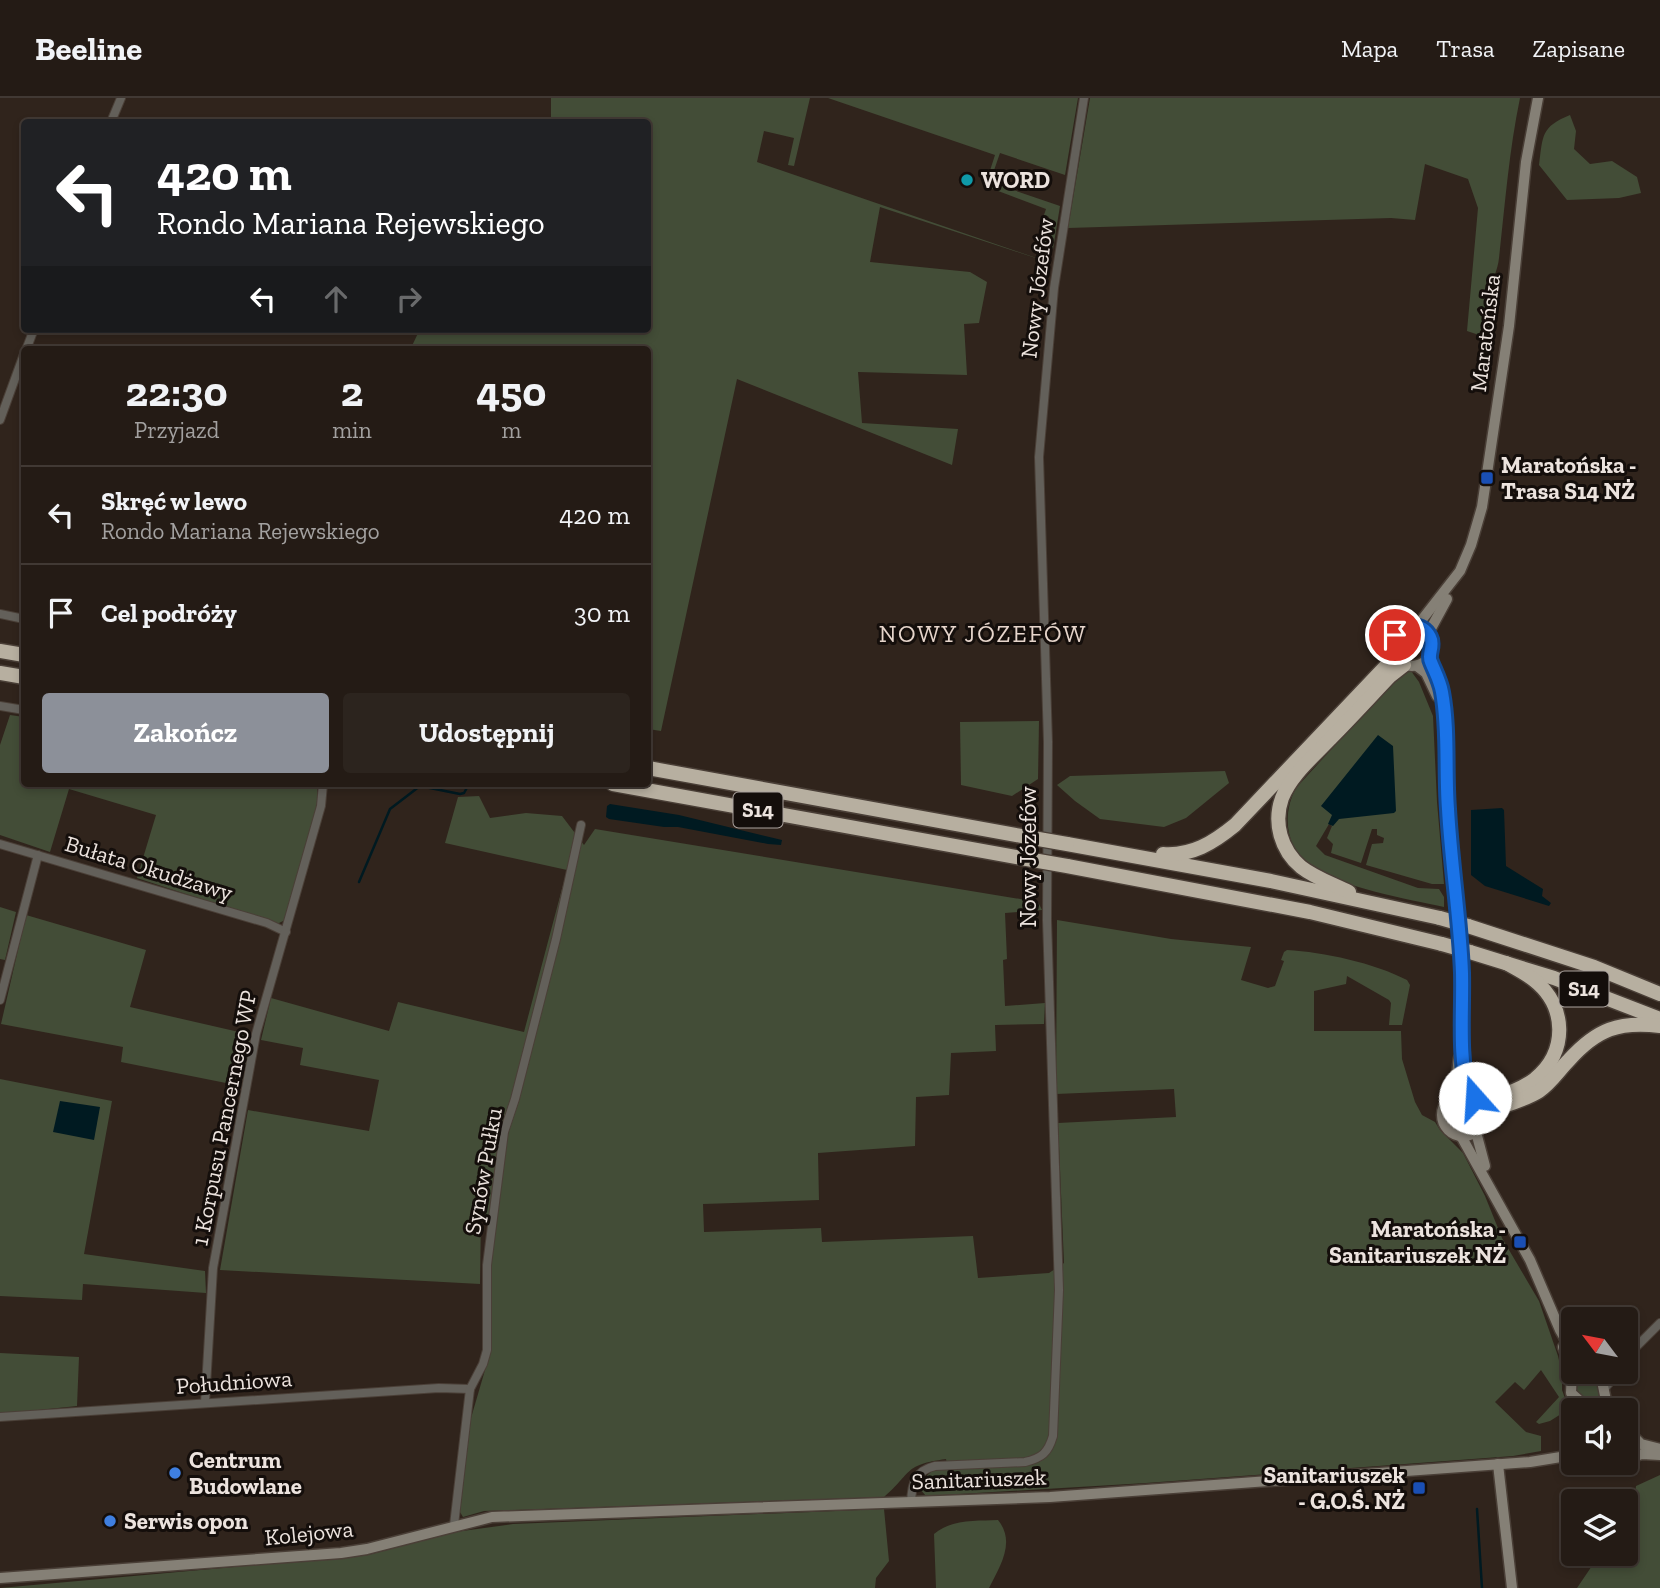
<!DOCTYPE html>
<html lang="pl">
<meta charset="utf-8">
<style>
body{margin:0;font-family:"Zilla Slab",serif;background:#2c241e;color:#f1f3f6;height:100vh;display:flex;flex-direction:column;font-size:26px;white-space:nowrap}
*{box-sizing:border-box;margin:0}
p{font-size:23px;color:#a3a1a0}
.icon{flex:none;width:38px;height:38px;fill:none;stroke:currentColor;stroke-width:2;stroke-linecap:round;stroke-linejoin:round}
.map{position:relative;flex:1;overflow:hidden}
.side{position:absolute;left:21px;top:248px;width:630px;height:441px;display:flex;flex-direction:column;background:#241b15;border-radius:7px;box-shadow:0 4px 10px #0003,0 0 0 2px #413934}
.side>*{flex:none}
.hud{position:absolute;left:21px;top:21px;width:630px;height:214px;border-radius:7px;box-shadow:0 4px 10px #0003,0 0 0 2px #413934;background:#202124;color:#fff;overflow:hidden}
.needle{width:46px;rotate:302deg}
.fabs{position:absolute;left:1561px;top:1209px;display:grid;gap:14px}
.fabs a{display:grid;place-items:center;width:77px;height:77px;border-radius:7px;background:#241b15;box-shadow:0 4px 10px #0003,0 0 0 2px #413934;font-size:35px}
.pin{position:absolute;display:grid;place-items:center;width:60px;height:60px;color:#fff;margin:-30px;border:4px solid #fff;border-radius:50%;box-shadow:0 2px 7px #0007}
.me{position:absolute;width:77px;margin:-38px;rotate:341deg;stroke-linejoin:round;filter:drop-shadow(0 0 5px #0008)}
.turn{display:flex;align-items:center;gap:24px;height:147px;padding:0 21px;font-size:32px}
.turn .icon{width:91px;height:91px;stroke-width:2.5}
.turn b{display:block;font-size:49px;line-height:60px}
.lanes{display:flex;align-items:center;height:66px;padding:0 21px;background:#0003;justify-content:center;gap:35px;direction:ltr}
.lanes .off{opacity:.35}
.eta{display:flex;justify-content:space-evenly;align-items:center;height:119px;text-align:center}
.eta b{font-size:42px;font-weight:700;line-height:49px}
.button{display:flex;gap:14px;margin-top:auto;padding:14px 21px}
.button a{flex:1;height:80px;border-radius:7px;background:#8c9099;color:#fff;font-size:28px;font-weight:700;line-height:80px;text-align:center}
.button a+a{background:#2c241e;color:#f1f3f6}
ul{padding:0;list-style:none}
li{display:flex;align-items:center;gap:21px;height:98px;padding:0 21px;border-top:2px solid #413934}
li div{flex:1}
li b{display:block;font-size:26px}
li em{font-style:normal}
header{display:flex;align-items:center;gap:42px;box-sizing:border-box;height:98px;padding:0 35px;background:#241b15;border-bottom:2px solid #413934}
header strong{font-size:33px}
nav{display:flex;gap:38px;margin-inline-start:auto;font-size:24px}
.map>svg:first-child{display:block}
.green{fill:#434d37}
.water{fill:#001a21}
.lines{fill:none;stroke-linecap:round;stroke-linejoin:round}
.stream{stroke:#001a21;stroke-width:2.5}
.street-casing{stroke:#4a3f37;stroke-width:10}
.secondary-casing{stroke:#4a3f37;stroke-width:13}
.highway-casing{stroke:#4a3f37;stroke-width:17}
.street{stroke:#63605a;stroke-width:8}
.secondary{stroke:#858076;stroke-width:10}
.highway{stroke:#b7afa0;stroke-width:14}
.highway-bridge-casing{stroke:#4a3f37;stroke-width:17;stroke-linecap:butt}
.highway-bridge{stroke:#b7afa0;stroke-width:14}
.route-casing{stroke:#114b97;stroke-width:18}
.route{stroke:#1a73e8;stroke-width:12}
.culture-dot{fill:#0f9aa8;stroke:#140e0b;stroke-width:2.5}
.transit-dot{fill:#1a4fb4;stroke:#140e0b;stroke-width:2.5}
.shop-dot{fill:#3f7fe0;stroke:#140e0b;stroke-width:2.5}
.labels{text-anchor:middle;stroke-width:6;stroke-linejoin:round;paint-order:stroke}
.shield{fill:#140e0b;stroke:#aba39f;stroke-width:2}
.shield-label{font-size:21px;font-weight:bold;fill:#ece3de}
.poi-label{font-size:23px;font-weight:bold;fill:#ece3de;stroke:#140e0b;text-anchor:start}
.street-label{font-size:23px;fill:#ece3de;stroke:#140e0b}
.neighbourhood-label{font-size:24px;letter-spacing:2px;fill:#e6d5cb;stroke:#140e0b}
</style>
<header>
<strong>Beeline</strong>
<nav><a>Mapa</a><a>Trasa</a><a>Zapisane</a></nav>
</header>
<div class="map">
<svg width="1660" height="1490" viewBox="0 0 1660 1490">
<rect width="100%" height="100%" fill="#30241c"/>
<!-- green -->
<g class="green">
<path d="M551,0H810L794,68L788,67L794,40L764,33L757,64L1051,165L880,109L870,164L970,174L987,184L979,225L964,226L967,277L858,274L862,325L958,331L952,367L737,281L661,633L648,631V252H410L420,231H648V24H551Z"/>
<path d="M828,0H1078L1065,77L1000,55L990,84L1060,108L1053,151L1047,152L1036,147L1037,145L1040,146L1049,119L1044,117L1046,111L985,88L995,57Z"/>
<path d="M1090,0H1520C1509,53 1505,106 1499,160C1498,172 1491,184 1490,196C1490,215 1494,231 1485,249L1476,236L1467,233L1478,110L1468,81L1425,66L1415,122L1391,120L1068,130Z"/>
<path d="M1570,17L1576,33L1574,51L1590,66L1612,63L1637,79L1641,95L1619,100L1567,102L1539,67C1543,37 1541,29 1570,17Z"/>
<path d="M1411,573L1419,584L1433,618L1437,704L1444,786H1432L1366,767L1372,746L1383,745L1384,740L1377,737V731H1372L1361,765L1331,755L1333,746L1327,740L1332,728L1329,726L1316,748L1325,757L1418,790L1439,791L1444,799V809C1411,802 1336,788 1310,768C1285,749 1282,716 1296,690L1400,576Z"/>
<path d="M10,617L24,619V686H317L318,709L287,821L277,826L137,780L156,717L69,691L50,754L0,737V647Z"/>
<path d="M1039,623L1038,681L1012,698L961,687L960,624Z"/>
<path d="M1225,673L1229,685L1186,720L1164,729L1100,721L1075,703L1057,687L1070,678Z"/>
<path d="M479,698L490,720L526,715L562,718L584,747L595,731L1038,804L1042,812L1005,815L1007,861L1003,862L1005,908L1045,905L1044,926L995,927L996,953L951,955L949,997L916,999L915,1048L818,1055L819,1102L703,1106L704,1134L821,1130L822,1144L973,1138L978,1180L1049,1175L1064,1165L1058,1025L1176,1019L1174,991L1056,996L1057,822L1171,841L1251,849L1241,882L1268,890L1275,888L1284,863L1281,862L1284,854L1287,852C1324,854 1374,865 1407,882L1410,887L1402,927H1389L1391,905L1389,902L1347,878L1346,886L1314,893V933H1401L1402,961L1415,1004L1422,1017L1435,1024L1440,1032L1463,1055L1485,1098L1502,1140L1539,1203L1558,1258L1562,1276V1292L1569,1311L1550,1323L1539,1326L1536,1324L1559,1299L1541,1272L1524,1292L1515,1284L1495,1304L1526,1334L1541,1338V1353L1513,1358L1146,1385L926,1398L920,1391L921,1383L932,1373L948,1370L946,1361C903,1367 913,1374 884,1399L484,1413L463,1419L460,1414L471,1320L490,1255L491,1164L497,1119L481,1118L480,1186L220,1172L248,1012L369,1033L379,982L300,967L303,950L261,942L271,900L389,933L398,904L524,934L567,772L445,745L458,699Z"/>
<path d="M0,809L16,814L5,862L0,861Z"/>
<path d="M26,817L146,852L130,909L252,937L241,988L121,964L123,949L1,926Z"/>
<path d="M0,981L112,1003L84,1156L205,1173L206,1195L83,1186L82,1202L0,1198Z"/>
<path d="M0,1255L79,1259L77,1308L0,1316Z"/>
<path d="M1590,1277L1599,1287L1603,1312H1597L1575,1293L1576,1282L1581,1278Z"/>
<path d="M1660,1377V1490H1577L1600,1456H1626V1417L1634,1405L1636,1388Z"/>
<path d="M884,1411L889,1463L876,1480L875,1490H0L368,1457L455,1434L513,1426Z"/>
<path d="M998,1422C1016,1444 1000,1468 989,1490H936L934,1436C951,1421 977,1423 998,1422Z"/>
</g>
<!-- water -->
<g class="water">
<path d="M1378,637L1393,648L1396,713L1394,715L1339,721L1333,728L1328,726L1332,717L1321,708Z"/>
<path d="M610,706L679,717L782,742L781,747L768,746L678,729H664L609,721L606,719L607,708Z"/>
<path d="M1502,710L1504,712L1506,768L1543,791L1542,798L1551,805L1549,808L1485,788L1471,777V712Z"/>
<path d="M60,1003L100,1009L94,1042L53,1034Z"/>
</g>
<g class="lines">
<!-- stream -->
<g class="stream">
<path d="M359,784L390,711L420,688L460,696L464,695L469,686"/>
<path d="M1477,1411L1482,1490"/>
</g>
<!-- street casing -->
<g class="street-casing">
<g id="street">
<path d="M111,24L121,0"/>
<path d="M26,252L34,231"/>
<path d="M0,322L24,256"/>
<path d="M0,516L24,521"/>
<path d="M0,608L24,612"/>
<path d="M0,746L267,825L286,834"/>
<path d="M0,902L38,757"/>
<path d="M1626,1259L1660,1225"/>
<path d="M1604,1291L1619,1274"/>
<path d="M205,1305L213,1170L256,936L321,708L323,686"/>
<path d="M0,1319L439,1290L470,1291"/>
<path d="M911,1404C912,1385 915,1373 935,1368L1025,1364C1042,1360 1048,1355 1053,1338L1059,1192L1047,822L1048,644L1039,359L1054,190L1084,0"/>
<path d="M454,1427L470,1291L483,1266L487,1252V1167L504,1034L515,1001L556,841L581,727"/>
</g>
</g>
<!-- secondary casing -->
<g class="secondary-casing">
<g id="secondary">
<circle cx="1412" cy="548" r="20"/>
<path d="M1417,528L1460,473L1471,447L1482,409L1509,228L1526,64L1538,0"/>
<path d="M1428,536L1447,501"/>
<path d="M1429,559L1442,595L1448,712L1462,873V945L1469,997"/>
<path d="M1417,568L1426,575L1437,598"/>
<circle cx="1463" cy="1017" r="21"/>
<path d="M1454,999L1459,960"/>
<path d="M1476,1034L1485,1068"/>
<path d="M1461,1038L1530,1162L1560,1232L1573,1255"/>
<path d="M1563,1249L1572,1271L1571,1295L1590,1312"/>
<path d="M1593,1274L1602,1283L1608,1312"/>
<path d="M1626,1331L1641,1346L1660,1351"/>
<path d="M1626,1361L1642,1356L1660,1357"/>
<path d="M1498,1366L1512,1490"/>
<path d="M0,1480L341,1455L367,1451L492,1419L1050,1399L1530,1364L1573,1357"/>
</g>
</g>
<!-- highway casing -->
<g class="highway-casing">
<g id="highway">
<path d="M0,553L24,557"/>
<path d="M0,575L24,579"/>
<path d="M648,670L1027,739"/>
<path d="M613,686L1027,761"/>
<path d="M1067,746L1271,783L1440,820"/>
<path d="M1163,756C1192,758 1213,745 1235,727L1386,568L1393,556"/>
<path d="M1067,768L1310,814L1442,846"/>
<path d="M1349,794C1333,786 1315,780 1301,769C1281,752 1273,725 1282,700C1291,677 1313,659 1330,641C1350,621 1370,599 1390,578L1404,567"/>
<path d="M1468,828L1594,869L1660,896"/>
<path d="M1470,854L1554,880L1660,921"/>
<path d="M1480,1005C1499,998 1519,993 1535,981C1568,954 1567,908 1534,882C1525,875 1515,870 1506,865"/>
<path d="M1484,1018L1489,1013C1505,1007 1525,1002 1539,993C1551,985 1559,972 1569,962C1597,931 1619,923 1660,928"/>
</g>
</g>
<!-- street -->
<use href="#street" class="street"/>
<!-- secondary -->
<use href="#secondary" class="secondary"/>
<!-- highway -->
<use href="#highway" class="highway"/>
<!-- highway-bridge casing -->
<g class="highway-bridge-casing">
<g id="highway-bridge">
<path d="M1027,739L1067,746"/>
<path d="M1027,761L1067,768"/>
<path d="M1440,820L1468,828"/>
<path d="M1442,846L1470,854"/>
</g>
</g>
<!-- highway-bridge -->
<use href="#highway-bridge" class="highway-bridge"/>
</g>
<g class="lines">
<!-- route casing -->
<g class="route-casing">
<path id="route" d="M1395,537C1405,526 1422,524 1430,539C1435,548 1427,556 1431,564C1435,574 1440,583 1442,594C1449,632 1445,672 1448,711C1451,766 1460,821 1462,875C1463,915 1458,959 1469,997L1475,1000"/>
</g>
<!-- route -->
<use href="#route" class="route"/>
</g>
<!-- markers -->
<circle class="culture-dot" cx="967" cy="82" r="7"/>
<g class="transit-dot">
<rect x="1480" y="373" width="14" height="14" rx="3.5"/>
<rect x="1513" y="1137" width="14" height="14" rx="3.5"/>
<rect x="1412" y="1383" width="14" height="14" rx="3.5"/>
</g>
<g class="shop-dot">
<circle cx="175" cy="1375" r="7"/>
<circle cx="110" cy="1423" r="7"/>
</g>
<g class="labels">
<!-- shield labels -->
<g class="shield">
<rect x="733.5" y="694.5" width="49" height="35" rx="5"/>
<rect x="1559.5" y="873.5" width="49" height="35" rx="5"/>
</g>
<g class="shield-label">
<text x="758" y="719">S14</text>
<text x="1584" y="898">S14</text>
</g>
<!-- poi labels -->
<g class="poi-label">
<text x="981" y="90">WORD</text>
<text x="1501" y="375">Maratońska -<tspan x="1501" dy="26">Trasa S14 NŻ</tspan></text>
<text x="1506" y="1139" text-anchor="end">Maratońska -<tspan x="1506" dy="26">Sanitariuszek NŻ</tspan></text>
<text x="189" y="1370">Centrum<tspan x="189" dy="26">Budowlane</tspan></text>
<text x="1405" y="1385" text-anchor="end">Sanitariuszek<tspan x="1405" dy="26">- G.O.Ś. NŻ</tspan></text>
<text x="124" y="1431">Serwis opon</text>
</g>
<!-- street labels -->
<g class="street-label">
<text transform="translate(1037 190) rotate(-83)" y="8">Nowy Józefów</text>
<text transform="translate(1485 235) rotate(-83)" y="8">Maratońska</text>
<text transform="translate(1028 759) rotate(-90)" y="8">Nowy Józefów</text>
<text transform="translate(149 770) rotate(17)" y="8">Bułata Okudżawy</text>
<text transform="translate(224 1020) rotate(-79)" y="8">1 Korpusu Pancernego WP</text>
<text transform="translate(483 1073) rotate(-80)" y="8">Synów Pułku</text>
<text transform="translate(234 1284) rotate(-4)" y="8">Południowa</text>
<text transform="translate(979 1381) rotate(-2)" y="8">Sanitariuszek</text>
<text transform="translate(309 1435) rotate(-6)" y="8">Kolejowa</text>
</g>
<!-- neighbourhood labels -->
<g class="neighbourhood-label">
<text x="983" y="544">NOWY JÓZEFÓW</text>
</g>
</g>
</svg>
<div class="fabs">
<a><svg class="needle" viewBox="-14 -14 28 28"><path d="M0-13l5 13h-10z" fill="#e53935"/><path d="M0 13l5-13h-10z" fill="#a3a1a0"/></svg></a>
<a><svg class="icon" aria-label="sound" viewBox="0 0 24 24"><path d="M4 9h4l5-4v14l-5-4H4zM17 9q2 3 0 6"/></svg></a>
<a><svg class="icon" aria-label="layers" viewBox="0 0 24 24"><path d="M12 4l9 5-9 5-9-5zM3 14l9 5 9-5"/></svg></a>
</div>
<div class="pin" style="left:1395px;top:537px;background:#d93025"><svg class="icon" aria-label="arrive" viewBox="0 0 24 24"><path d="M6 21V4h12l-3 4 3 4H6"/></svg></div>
<svg class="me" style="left:1475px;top:1000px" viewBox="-20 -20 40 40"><circle r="19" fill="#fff"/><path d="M0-13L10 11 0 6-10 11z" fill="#1a73e8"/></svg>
<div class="hud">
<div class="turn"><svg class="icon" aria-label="left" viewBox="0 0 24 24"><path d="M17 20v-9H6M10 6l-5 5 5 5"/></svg><div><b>420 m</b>Rondo Mariana Rejewskiego</div></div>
<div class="lanes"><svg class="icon" aria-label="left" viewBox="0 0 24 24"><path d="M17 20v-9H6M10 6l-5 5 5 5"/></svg><svg class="icon off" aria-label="ahead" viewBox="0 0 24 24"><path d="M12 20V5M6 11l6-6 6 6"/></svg><svg class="icon off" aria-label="right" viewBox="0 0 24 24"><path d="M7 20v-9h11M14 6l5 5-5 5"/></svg></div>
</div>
<section class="side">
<div class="eta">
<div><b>22:30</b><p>Przyjazd</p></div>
<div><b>2</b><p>min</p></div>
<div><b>450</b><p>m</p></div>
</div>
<ul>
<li><svg class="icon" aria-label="left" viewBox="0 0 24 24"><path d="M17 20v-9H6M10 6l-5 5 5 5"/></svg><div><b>Skręć w lewo</b><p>Rondo Mariana Rejewskiego</p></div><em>420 m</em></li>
<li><svg class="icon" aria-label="arrive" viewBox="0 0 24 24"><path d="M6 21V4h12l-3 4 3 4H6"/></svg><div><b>Cel podróży</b></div><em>30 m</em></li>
</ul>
<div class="button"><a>Zakończ</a><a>Udostępnij</a></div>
</section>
</div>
